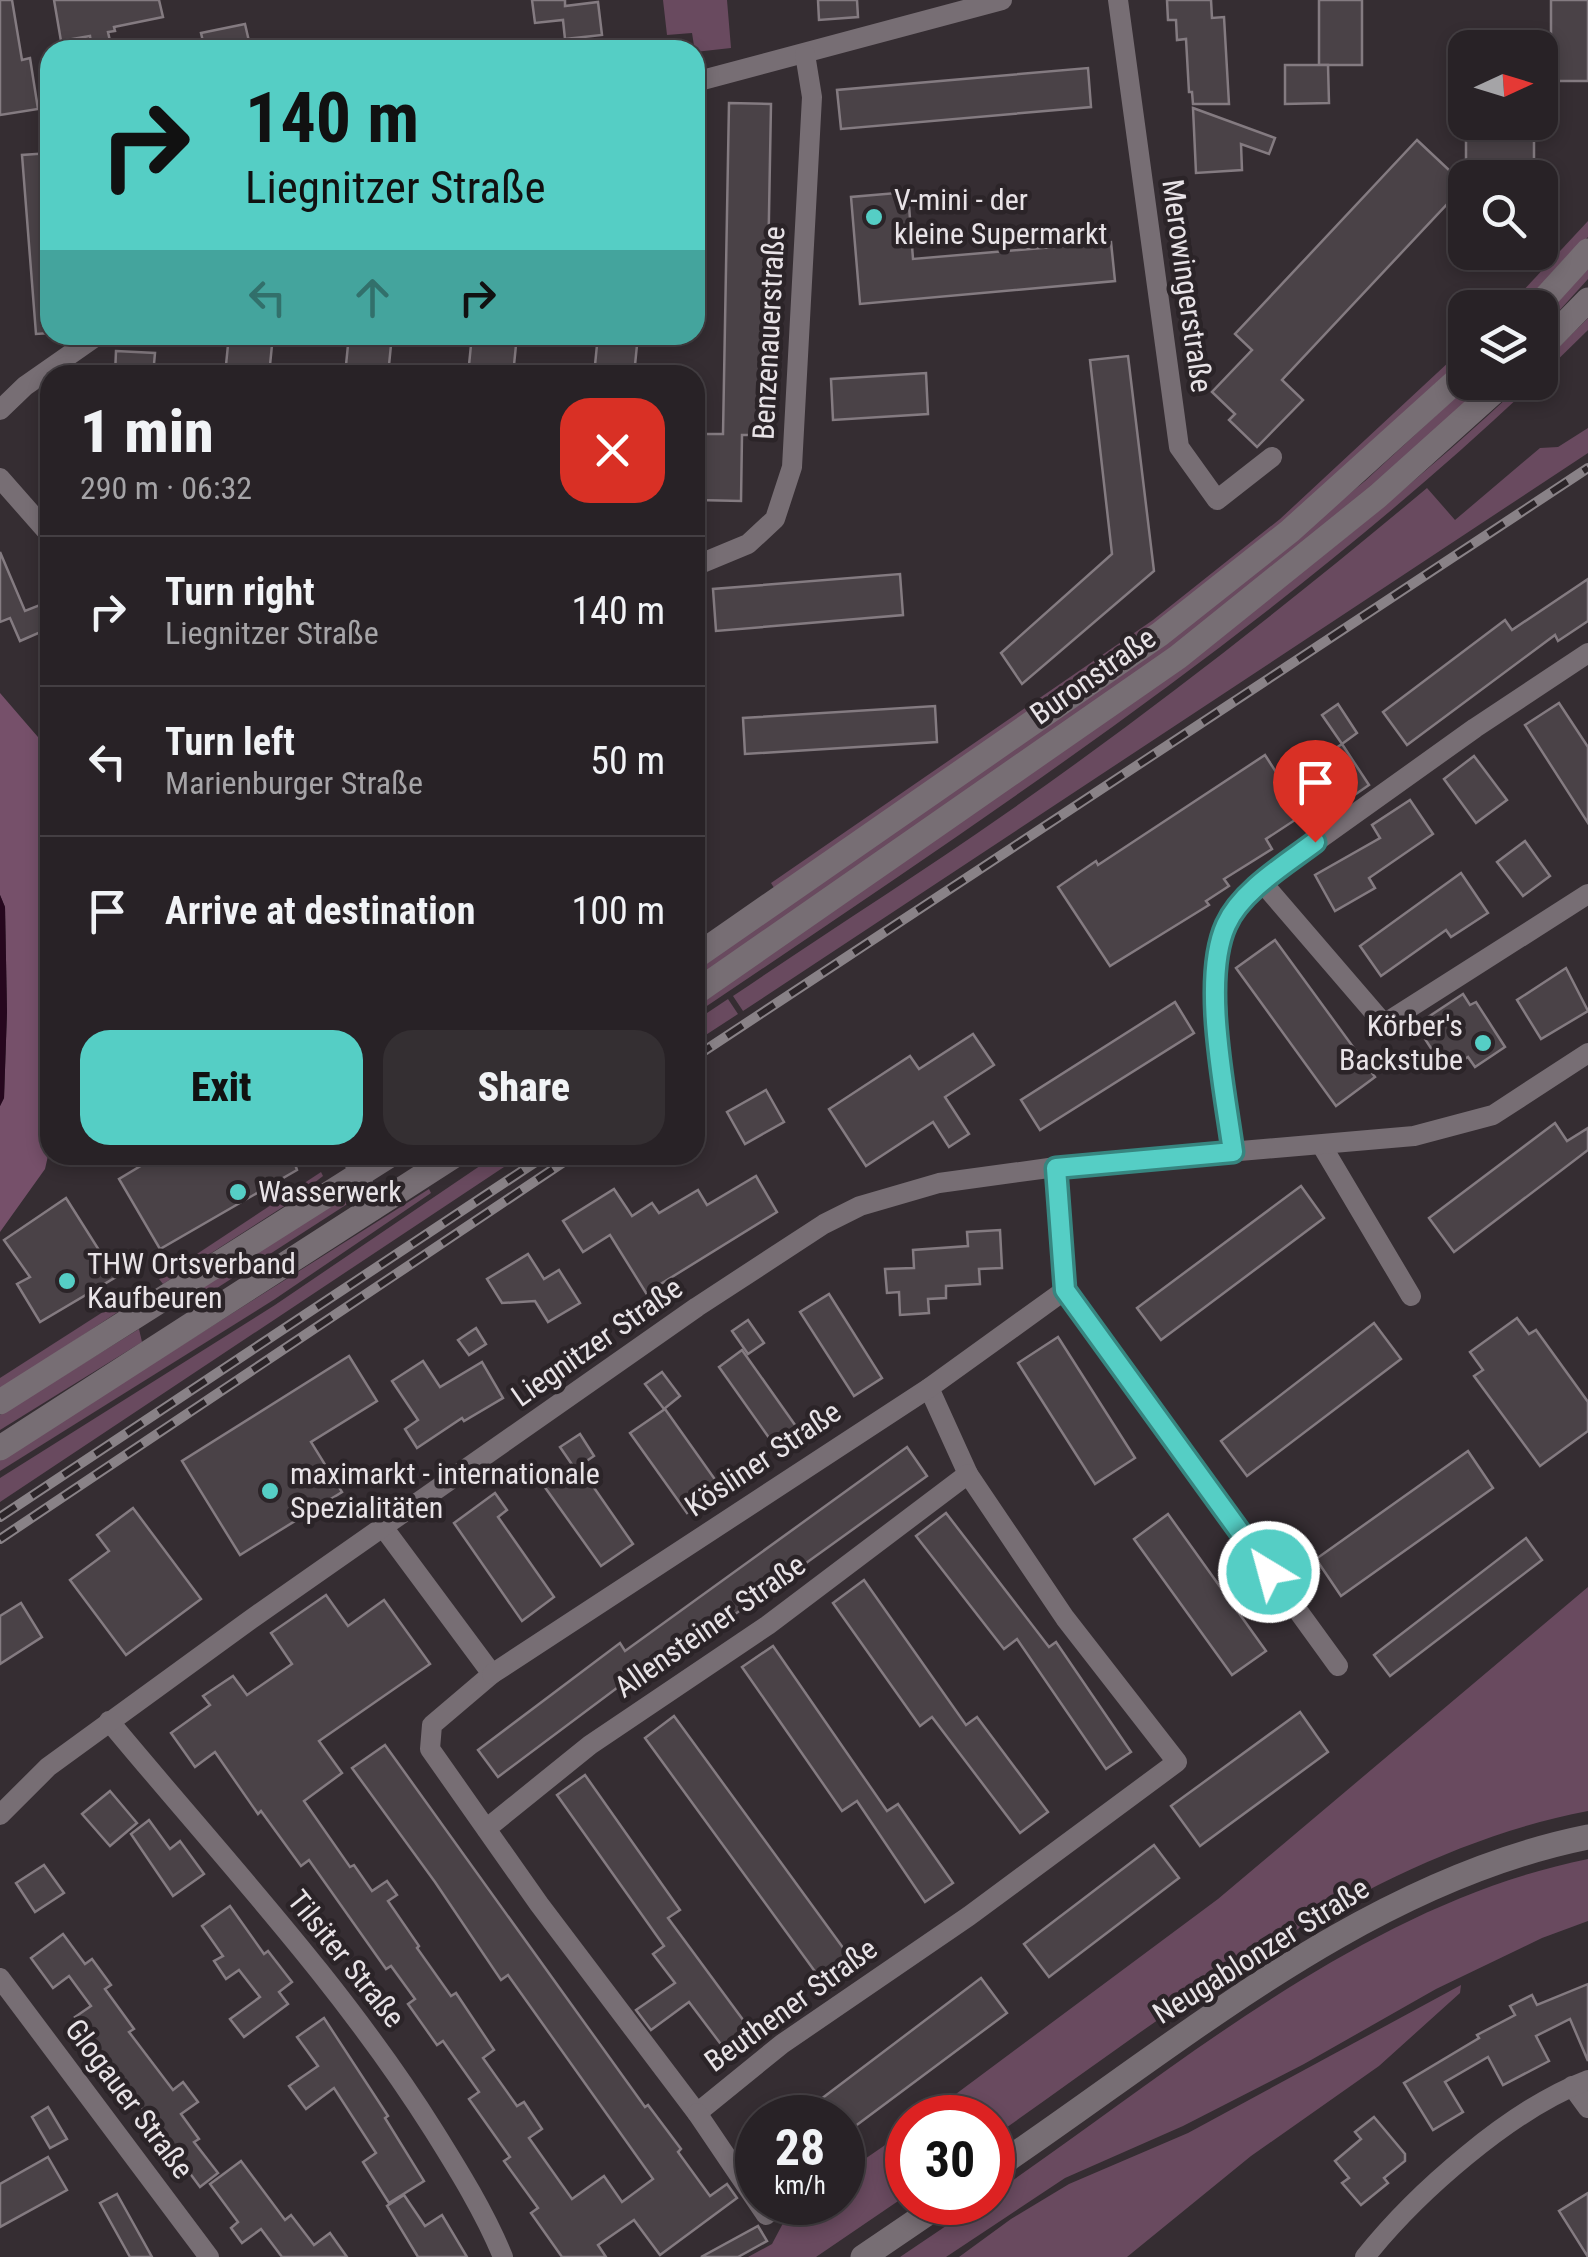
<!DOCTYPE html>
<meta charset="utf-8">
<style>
body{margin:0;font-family:"Roboto Condensed",sans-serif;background:#342f32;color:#f1f3f6;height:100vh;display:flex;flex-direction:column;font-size:38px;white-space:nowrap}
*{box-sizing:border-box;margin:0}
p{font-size:32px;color:#a5a4a7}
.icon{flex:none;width:55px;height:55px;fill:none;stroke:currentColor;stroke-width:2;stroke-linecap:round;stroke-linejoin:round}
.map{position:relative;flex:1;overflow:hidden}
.drawer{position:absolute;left:40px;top:365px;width:665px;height:800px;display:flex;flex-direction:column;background:#282226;border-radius:30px;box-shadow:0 5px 15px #0003,0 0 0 2px #443f43}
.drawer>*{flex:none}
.top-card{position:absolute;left:40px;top:40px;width:665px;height:305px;border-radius:30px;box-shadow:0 5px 15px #0003,0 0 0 2px #443f43;background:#55cec5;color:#111;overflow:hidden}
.needle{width:65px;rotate:86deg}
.buttons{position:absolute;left:1448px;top:30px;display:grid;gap:20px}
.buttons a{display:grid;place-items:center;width:110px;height:110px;border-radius:20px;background:#282226;box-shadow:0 5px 15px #0003,0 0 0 2px #443f43;font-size:50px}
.speed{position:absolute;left:735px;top:2095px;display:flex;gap:20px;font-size:50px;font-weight:700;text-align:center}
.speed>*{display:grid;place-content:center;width:130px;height:130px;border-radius:50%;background:#282226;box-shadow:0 5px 15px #0003,0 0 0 2px #443f43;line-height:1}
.speed small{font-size:25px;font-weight:400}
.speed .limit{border:15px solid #d22;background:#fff;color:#111}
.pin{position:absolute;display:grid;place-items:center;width:85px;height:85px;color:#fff;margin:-102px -42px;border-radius:50% 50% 50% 0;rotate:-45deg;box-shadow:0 0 10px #0007}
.pin .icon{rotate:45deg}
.me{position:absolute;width:110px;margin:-55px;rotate:323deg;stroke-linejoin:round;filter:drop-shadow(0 0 8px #0008)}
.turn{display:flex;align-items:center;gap:35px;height:210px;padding:0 40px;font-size:45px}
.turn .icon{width:130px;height:130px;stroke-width:2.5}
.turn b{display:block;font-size:70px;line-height:85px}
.lanes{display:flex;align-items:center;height:95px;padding:0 40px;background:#0003;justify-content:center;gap:50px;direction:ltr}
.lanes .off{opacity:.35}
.round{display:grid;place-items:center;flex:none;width:105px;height:105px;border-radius:30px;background:#342f32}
.headline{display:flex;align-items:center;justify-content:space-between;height:170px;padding:0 40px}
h1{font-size:60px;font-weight:800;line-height:75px}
.primary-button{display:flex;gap:20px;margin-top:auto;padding:20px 40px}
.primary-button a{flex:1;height:115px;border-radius:30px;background:#55cec5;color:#111;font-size:40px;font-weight:800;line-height:115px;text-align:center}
.primary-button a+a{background:#342f32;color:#f1f3f6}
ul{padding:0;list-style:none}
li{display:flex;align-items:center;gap:30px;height:150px;padding:0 40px;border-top:2px solid #443f43}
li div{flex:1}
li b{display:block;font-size:38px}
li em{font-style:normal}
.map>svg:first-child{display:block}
.green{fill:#694a5f}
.forest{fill:#76506a}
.water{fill:#26071e}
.building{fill:#4a4247;stroke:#847b81;stroke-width:2.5}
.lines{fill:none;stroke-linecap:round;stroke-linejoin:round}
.minor{stroke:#776e74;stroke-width:20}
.tertiary{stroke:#776e74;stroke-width:25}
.rail-casing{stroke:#898287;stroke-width:10}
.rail{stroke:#2b2428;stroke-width:6;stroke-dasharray:19;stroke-linecap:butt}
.route-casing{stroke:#378680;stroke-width:25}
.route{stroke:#55cec5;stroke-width:18}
.poi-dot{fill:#55cec5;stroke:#2b2428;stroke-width:4}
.labels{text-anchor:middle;stroke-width:9;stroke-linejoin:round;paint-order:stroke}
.poi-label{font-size:30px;fill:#e8e3e7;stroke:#2b2428;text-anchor:start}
.street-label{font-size:30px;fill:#e8e3e7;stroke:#2b2428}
</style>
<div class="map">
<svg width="1588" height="2257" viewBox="0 0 1588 2257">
<rect width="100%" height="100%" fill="#352d32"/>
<!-- green -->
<g class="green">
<path d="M663,0H727L731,48L695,52L692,33L667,35Z"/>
<path d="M1588,221V237L1522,307L1507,308Z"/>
<path d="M1588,266V279L1540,332V318Z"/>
<path d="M1588,318V330L1540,377V366Z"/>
<path d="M1465,347V360L1352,466L1155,625L776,891L771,883L1153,620L1280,519Z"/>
<path d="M1471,383H1488L1371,489L1174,648L695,980V968L1296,537L1365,481Z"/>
<path d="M1523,383H1534C1279,624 986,818 695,1014V1004C978,807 1271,620 1523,383Z"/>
<path d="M1588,428V453L743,1011L733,996C823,935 916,876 1005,814C1151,712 1291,602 1427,488L1455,520L1540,448L1558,447Z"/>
<path d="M728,999L738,1014L695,1042V1021Z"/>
<path d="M496,1155H522L0,1502V1478L275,1305Z"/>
<path d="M321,1172L323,1176L286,1205L163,1284L159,1279Z"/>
<path d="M429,1189L431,1193L275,1299L0,1471V1460Z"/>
<path d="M348,1194L352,1201L186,1308L180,1301Z"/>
<path d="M131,1294L136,1300L0,1390V1378Z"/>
<path d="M139,1329L142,1342L0,1430V1415Z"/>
<path d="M1588,1587V1811C1368,1853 1173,2011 993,2137L992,2118L925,2117L1218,1899Z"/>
<path d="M1588,1859V1921L1542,1938L1436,1989L1304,2064L1183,2126L1065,2178L946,2257H900L980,2203L992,2202L993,2194C1175,2069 1365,1904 1588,1859Z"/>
<path d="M1461,1985L1460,1993L1379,2066L1251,2156L1127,2257H959L1011,2219L1069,2184L1188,2133Z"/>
<path d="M907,2130V2195L816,2257H748L772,2244L790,2210L801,2203L842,2202L843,2174Z"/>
</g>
<!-- forest -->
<path class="forest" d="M0,693L50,751V1147L45,1169L0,1232V1106L4,1098L7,1012L5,907L0,895Z"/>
<!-- water -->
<path class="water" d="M0,895L5,907L7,1012L4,1098L0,1106Z"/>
<!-- building -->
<g class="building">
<path d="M0,0H12L22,60L30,58L38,109L0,115Z"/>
<path d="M54,0H159L163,17L114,27L115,31L108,32L112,50H92L90,36L61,41Z"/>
<path d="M532,0H565V6L598,2L602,35L565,39L563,20L535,23Z"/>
<path d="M818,0H857L858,17L819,20Z"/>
<path d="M1167,0H1211L1212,18L1224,17L1229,104H1193L1192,92H1189L1186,39L1177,40L1176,20H1168Z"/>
<rect x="1319" y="0" width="43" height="65"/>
<path d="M1551,0H1588V81H1540V58H1551Z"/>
<path d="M245,24L251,50H205L201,33Z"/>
<path d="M1285,65H1328L1329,103L1285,104Z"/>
<path d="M1088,68L1091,107L841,129L837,90Z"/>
<path d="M729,103L771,104L765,435H742L741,501L698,500L699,434H723Z"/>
<path d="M1193,108L1275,138L1269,154L1241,144L1242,170L1196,173Z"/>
<path d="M1466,122H1534V163L1466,162Z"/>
<path d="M1417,140L1465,185L1282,380L1303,400L1257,447L1229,420L1235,414L1212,392L1252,350L1235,334Z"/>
<path d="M50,153V333L36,334L22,155Z"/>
<path d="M908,192L913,259L1111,242L1115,281L860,304L851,197Z"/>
<path d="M229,335H273L269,375H225Z"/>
<path d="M349,335H392L388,375H345Z"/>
<path d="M472,335H517L513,375H468Z"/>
<path d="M598,335H638L634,375H594Z"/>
<path d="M116,351L155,353L153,375H115Z"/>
<path d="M1128,356L1154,571L1022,684L1001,653L1112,554L1090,360Z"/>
<path d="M926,373L928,414L833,420L831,379Z"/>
<path d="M0,552L25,611L50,601V628L20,641L10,618L0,622Z"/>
<path d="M900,574L903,615L716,631L713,589Z"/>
<path d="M1588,579V621L1558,641L1555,635L1407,745L1383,712L1505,620L1512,630Z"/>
<path d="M1559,703L1588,747V823L1525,725Z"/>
<path d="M1338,704L1357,733L1342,744L1322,715Z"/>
<path d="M935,706L937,742L745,754L743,718Z"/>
<path d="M1342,744L1369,785L1337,807L1330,797L1266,839L1272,849L1224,879L1229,886L1206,901L1209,905L1110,966L1058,887L1096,861L1098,865L1265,755L1283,783Z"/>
<path d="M1474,756L1507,800L1476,823L1444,779Z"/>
<path d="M1410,800L1433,834L1369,878L1375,888L1335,911L1315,875L1380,838L1372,825Z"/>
<path d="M1525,841L1550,876L1523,896L1497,862Z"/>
<path d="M1461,873L1488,913L1451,937L1446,930L1381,976L1360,946Z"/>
<path d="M1275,940L1375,1077L1336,1106L1236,968Z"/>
<path d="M1566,968L1588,1011L1541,1039L1517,1000Z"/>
<path d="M1463,994L1470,1005L1476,1002L1505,1047L1475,1067L1468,1057L1449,1069L1438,1053L1436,1056L1416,1025Z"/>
<path d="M1175,1002L1194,1033L1040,1130L1021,1100Z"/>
<path d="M973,1034L994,1065L945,1097L969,1134L949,1147L933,1122L866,1166L829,1109L910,1056L919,1069Z"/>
<path d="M766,1090L784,1122L745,1144L727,1112Z"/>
<path d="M1555,1123L1567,1141L1588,1128V1150L1454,1252L1429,1218Z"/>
<path d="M159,1155H292L297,1170L160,1249L119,1179Z"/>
<path d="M756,1176L777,1212L646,1293L610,1235L583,1252L563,1221L614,1189L632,1216L652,1203L659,1213L698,1190L707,1205Z"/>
<path d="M1301,1186L1324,1218L1161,1340L1137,1308Z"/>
<path d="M66,1198L116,1277L40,1322L17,1284L30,1277L4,1240Z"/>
<path d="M1000,1230L1002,1268L979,1269L980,1284L946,1286V1298L928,1299L929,1313L900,1315L899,1292L887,1293L885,1269L914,1268L913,1250L968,1246L967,1232Z"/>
<path d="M528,1254L544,1279L559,1270L580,1303L548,1322L535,1301L502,1303L487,1279Z"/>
<path d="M829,1294L882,1378L854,1396L800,1312Z"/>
<path d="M1517,1318L1529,1334L1536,1330L1588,1402V1431L1540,1466L1474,1376L1483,1370L1470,1352Z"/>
<path d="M748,1320L764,1343L748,1354L732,1331Z"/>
<path d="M1374,1323L1401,1359L1247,1476L1221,1441Z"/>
<path d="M476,1328L486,1344L469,1355L458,1340Z"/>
<path d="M1058,1337L1135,1458L1095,1484L1018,1363Z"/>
<path d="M742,1350L800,1432L777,1449L719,1367Z"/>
<path d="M349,1356L377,1401L311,1442L342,1492L240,1555L182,1461Z"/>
<path d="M423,1361L440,1387L482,1362L503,1398L464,1421L462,1418L417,1448L405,1429L418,1420L392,1381Z"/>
<path d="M662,1372L680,1396L664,1409L645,1384Z"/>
<path d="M665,1409L721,1488L687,1513L630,1433Z"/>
<path d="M580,1434L594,1456L579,1466L633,1544L601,1566L544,1486L573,1466L560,1447Z"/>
<path d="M907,1447L927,1476L667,1663L661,1655L498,1777L478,1750L620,1643L625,1651Z"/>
<path d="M1468,1451L1493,1488L1341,1596L1316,1559Z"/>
<path d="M495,1493L507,1510L498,1517L554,1597L522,1621L454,1523Z"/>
<path d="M133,1508L201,1599L126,1655L70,1580L109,1551L97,1535Z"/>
<path d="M946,1513L1049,1647L1056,1642L1131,1752L1106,1769L1017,1639L1004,1649L916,1536Z"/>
<path d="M1168,1514L1266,1651L1232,1675L1134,1539Z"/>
<path d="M1526,1538L1542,1560L1390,1676L1374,1655Z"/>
<path d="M864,1580L966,1725L977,1717L1048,1812L1020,1833L932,1717L920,1726L833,1603Z"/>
<path d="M326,1595L348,1626L384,1600L430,1664L319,1741L342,1773L304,1801L350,1867L354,1865L372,1891L387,1881L397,1895L388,1901L419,1946L417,1948L451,1996L456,1993L494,2050L483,2058L517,2106L524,2102L542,2129L529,2138L572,2199L604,2176L622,2202L653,2179L508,1975L501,1980L435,1882L352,1768L385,1745L645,2107L648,2105L681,2149L678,2152L710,2196L727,2184L737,2198L660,2255L634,2220L598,2245L606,2257H562L531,2213L538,2208L504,2161L510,2157L469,2099L479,2092L443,2041L437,2045L408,2004L415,1999L391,1966L386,1969L309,1860L301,1866L261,1811L258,1814L215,1752L195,1767L171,1733L210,1705L203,1696L233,1676L247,1695L292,1664L271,1633Z"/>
<path d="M21,1603L42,1637L0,1664V1616Z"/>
<path d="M773,1646L887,1811L898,1804L953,1883L925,1902L857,1801L842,1811L742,1667Z"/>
<path d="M1300,1712L1328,1752L1200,1846L1171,1806Z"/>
<path d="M674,1716L849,1956L819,1977L645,1738Z"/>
<path d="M585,1775L680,1910L668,1918L752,2032L726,2051L689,2002L651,2030L636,2010L675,1983L653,1954L664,1946L557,1795Z"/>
<path d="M110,1791L137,1823L110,1846L82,1814Z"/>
<path d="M149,1820L170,1849L180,1841L204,1874L173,1896L131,1834Z"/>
<path d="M1154,1845L1179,1878L1049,1977L1024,1944Z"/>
<path d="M44,1865L64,1893L35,1912L16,1883Z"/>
<path d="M230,1906L264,1954L268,1951L292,1982L279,1992L288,2004L244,2037L230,2019L260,1997L239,1970L226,1979L214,1961L223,1956L202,1926Z"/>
<path d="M63,1934L85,1964L92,1959L111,1985L105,1989L134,2029L129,2032L173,2090L183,2082L198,2102L181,2114L199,2139L194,2142L218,2173L200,2187L75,2017L91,2006L69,1976L53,1988L31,1958Z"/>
<path d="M981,1978L1007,2013L960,2048L842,2136V2118H796Z"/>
<path d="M1588,1984V2061L1570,2019L1536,2036L1549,2061L1503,2085L1488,2057L1445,2082L1463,2112L1433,2130L1404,2083L1479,2038L1477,2035L1515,2015L1510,2006L1532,1995L1537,2005Z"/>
<path d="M324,2018L388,2116L385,2118L424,2181L389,2203L363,2162L376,2153L334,2088L306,2109L289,2086L318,2066L297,2037Z"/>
<path d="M48,2107L67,2139L50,2148L32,2117Z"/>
<path d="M1374,2117L1405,2154V2161L1384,2178L1388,2183L1361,2205L1342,2183L1349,2178L1335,2161L1361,2139L1355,2132Z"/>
<path d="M48,2157L67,2190L0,2227V2184Z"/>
<path d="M241,2161L285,2220L291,2215L314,2245L330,2233L347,2257H282L261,2229L242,2243L231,2228L238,2222L210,2184Z"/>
<path d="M1588,2193V2257L1559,2211Z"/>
<path d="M117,2194L152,2257H130L100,2203Z"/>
<path d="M404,2195L425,2226L442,2215L467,2257H418L387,2206Z"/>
<path d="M758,2226L767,2241L738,2257H701Z"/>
</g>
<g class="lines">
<!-- minor -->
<g class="minor">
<path d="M1118,0L1179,447L1217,500L1272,457"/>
<path d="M695,82L1002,0"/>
<path d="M0,410L25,386L98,335"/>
<path d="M0,478L50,535"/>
<path d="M695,566L748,544L775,519L792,467L812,97L805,54"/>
<path d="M1261,881L1384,1024L1588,894"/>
<path d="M1322,1146L1411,1296"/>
<path d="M1233,1152L1219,1041L1215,967L1226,923L1261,881L1475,728L1588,653"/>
<path d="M351,1155L374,1210"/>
<path d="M1056,1167L1065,1290L1338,1666"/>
<path d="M929,1388L968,1474"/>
<path d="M383,1527L492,1674L432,1725L430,1749L539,1904L697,2113L782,2044L969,1916L1177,1762L1065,1618L968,1474L768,1625L590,1745L486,1829"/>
<path d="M492,1674L929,1388L1065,1290"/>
<path d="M109,1721C220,1855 341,1983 434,2131C459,2171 485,2213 503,2257"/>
<path d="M0,1815L48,1767L250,1620L697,1307L824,1224L860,1206L939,1183L1056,1167L1414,1136L1493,1115L1588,1053"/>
<path d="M0,1978L209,2257"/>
<path d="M1572,2086L1588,2108"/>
<path d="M697,2113L766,2215"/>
<path d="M1365,2257C1416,2193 1511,2109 1588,2080"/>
</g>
<!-- tertiary -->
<g class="tertiary">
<path d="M1536,308L1588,251"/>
<path d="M1540,349L1588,300"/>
<path d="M695,957L1160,634L1290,531L1465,373"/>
<path d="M695,993L1178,657L1378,496L1505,382"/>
<path d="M0,1402L390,1155"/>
<path d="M0,1448L455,1155"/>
<path d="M992,2170C1178,2045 1364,1882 1588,1837"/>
<path d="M863,2257L944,2202"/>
</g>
<!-- rail casing -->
<g class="rail-casing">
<g id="rail">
<path d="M695,1057L1588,468"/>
<path d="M0,1517L546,1155"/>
<path d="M0,1539L574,1155"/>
</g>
</g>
<!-- rail -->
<use href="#rail" class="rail"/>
</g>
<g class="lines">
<!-- route casing -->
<g class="route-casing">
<path id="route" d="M1269,1572L1065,1290L1056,1168L1233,1152C1225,1091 1201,980 1226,925C1241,891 1286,864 1315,842"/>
</g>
<!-- route -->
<use href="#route" class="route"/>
</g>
<!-- markers -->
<g class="poi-dot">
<circle cx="874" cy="217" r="10"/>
<circle cx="1483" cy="1043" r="10"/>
<circle cx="238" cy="1192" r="10"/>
<circle cx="67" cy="1281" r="10"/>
<circle cx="270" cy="1491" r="10"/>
</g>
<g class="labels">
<!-- poi labels -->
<g class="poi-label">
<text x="894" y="210">V-mini - der<tspan x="894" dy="34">kleine Supermarkt</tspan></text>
<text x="1463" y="1036" text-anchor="end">Körber's<tspan x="1463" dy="34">Backstube</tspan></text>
<text x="258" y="1202">Wasserwerk</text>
<text x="87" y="1274">THW Ortsverband<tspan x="87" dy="34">Kaufbeuren</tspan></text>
<text x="290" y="1484">maximarkt - internationale<tspan x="290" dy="34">Spezialitäten</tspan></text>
</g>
<!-- street labels -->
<g class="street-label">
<text transform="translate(1187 286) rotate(82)" y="10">Merowingerstraße</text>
<text transform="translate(769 333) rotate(-87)" y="10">Benzenauerstraße</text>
<text transform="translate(1093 676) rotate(-35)" y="10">Buronstraße</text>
<text transform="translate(597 1342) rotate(-35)" y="10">Liegnitzer Straße</text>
<text transform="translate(763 1459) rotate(-34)" y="10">Kösliner Straße</text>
<text transform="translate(710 1626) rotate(-35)" y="10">Allensteiner Straße</text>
<text transform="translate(1261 1951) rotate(-32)" y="10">Neugablonzer Straße</text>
<text transform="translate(346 1959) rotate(51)" y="10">Tilsiter Straße</text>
<text transform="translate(791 2005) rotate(-36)" y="10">Beuthener Straße</text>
<text transform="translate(129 2099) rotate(53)" y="10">Glogauer Straße</text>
</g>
</g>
</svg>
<div class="buttons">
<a><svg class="needle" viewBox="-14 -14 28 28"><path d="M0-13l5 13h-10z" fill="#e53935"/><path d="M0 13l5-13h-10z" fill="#a5a4a7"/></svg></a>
<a><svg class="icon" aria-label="search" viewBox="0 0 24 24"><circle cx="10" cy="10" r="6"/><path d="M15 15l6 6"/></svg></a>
<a><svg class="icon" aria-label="layers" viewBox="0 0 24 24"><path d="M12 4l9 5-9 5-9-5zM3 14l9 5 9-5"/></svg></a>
</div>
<div class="speed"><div>28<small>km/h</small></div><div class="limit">30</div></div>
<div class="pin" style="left:1315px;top:842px;background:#d93025"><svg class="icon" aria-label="arrive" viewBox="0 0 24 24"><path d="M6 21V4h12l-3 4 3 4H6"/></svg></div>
<svg class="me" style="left:1269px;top:1572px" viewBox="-20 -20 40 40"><circle r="17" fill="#55cec5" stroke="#fff" stroke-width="3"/><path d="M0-11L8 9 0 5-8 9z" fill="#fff"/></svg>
<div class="top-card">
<div class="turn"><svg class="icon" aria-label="right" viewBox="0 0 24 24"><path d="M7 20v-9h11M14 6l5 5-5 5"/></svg><div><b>140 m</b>Liegnitzer Straße</div></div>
<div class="lanes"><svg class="icon off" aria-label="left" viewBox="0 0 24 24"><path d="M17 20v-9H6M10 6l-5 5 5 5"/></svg><svg class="icon off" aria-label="ahead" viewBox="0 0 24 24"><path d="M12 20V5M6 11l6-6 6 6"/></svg><svg class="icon" aria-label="right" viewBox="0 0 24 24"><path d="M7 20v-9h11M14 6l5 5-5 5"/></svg></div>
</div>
<section class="drawer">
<div class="headline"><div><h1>1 min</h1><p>290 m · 06:32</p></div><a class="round" style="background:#d93025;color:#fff"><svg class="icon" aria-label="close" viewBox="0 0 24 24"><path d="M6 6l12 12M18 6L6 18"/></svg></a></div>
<ul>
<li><svg class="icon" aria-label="right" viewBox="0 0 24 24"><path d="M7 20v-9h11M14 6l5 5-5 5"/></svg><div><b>Turn right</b><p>Liegnitzer Straße</p></div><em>140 m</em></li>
<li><svg class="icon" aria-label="left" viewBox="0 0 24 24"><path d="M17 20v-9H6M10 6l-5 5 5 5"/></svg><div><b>Turn left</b><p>Marienburger Straße</p></div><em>50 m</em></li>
<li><svg class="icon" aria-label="arrive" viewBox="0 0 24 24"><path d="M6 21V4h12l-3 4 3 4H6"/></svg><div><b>Arrive at destination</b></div><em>100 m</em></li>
</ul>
<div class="primary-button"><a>Exit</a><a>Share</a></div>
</section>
</div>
